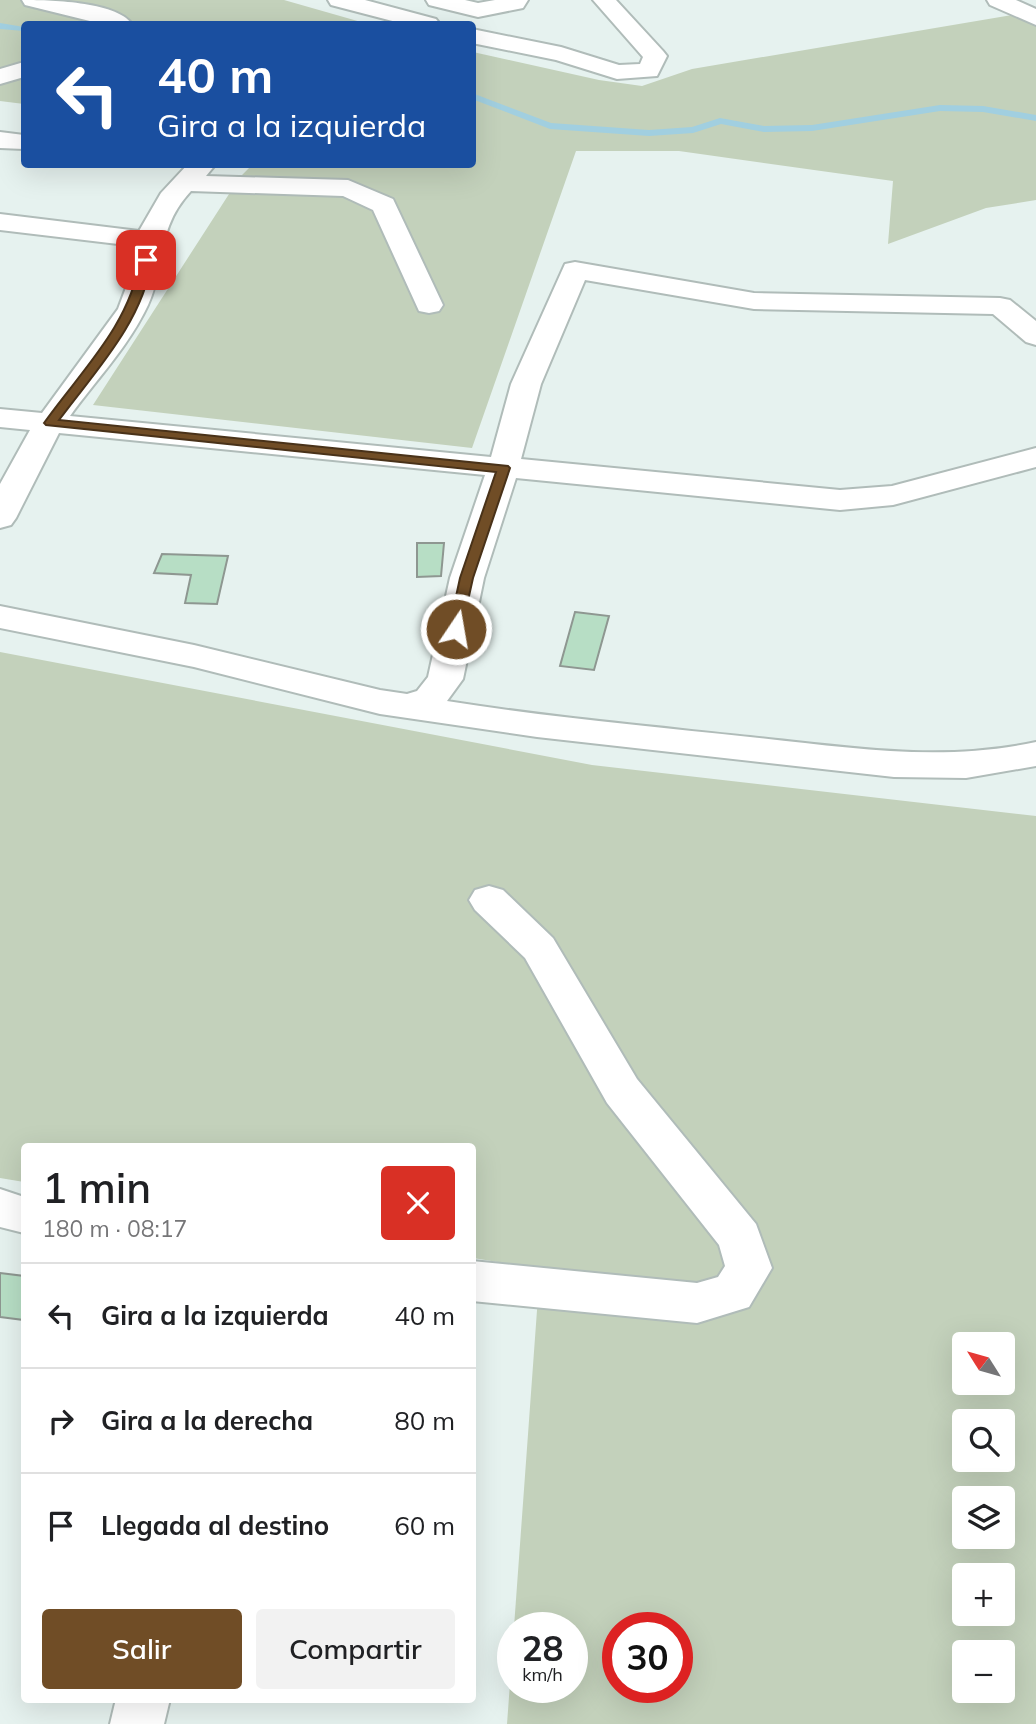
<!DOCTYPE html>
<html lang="es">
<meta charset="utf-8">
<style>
body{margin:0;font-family:Mulish,sans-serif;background:#f2f2f2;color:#202124;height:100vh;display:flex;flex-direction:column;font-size:26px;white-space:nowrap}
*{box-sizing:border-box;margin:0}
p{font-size:23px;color:#757577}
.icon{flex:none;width:38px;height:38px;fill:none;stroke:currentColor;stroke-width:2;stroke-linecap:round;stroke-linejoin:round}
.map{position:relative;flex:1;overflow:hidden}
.drawer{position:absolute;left:21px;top:1143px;width:455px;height:560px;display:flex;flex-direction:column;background:#fff;border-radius:7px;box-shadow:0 7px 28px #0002}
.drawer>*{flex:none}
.hud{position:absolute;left:21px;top:21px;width:455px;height:147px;border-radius:7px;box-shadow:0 7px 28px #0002;background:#1a4fa0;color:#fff;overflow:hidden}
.needle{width:46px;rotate:307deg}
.buttons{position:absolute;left:952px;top:1332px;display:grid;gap:14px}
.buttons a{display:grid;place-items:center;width:63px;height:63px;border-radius:7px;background:#fff;box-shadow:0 7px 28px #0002;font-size:35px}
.speed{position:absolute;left:497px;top:1612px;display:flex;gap:14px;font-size:35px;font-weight:700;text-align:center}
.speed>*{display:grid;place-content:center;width:91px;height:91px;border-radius:50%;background:#fff;box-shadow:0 7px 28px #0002;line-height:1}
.speed small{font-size:18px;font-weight:400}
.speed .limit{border:10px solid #d22;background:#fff;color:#111}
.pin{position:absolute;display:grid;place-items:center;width:60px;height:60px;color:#fff;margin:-30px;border-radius:14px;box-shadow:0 4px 10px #0006}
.me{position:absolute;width:77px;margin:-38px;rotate:12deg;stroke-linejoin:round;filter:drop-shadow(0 0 5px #0008)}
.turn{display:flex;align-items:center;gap:24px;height:147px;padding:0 21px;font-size:32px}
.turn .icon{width:91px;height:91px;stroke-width:2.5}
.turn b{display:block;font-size:49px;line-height:60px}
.round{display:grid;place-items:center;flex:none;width:74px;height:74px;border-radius:7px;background:#f2f2f2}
.headline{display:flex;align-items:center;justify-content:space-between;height:119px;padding:0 21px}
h1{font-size:42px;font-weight:600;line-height:52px}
.primary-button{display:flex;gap:14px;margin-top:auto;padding:14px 21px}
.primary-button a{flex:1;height:80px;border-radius:7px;background:#704d26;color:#fff;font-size:28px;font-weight:600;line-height:80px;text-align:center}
.primary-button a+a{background:#f2f2f2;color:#202124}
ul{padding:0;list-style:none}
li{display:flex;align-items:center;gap:21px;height:105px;padding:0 21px;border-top:2px solid #e0e0e0}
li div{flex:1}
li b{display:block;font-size:26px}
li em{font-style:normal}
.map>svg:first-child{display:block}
.green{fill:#c3d1bb;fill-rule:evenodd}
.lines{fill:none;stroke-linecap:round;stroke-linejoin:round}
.stream{fill:#a1cfe0;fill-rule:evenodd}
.building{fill:#b7dec5;stroke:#8e9791;stroke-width:2}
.minor-casing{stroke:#b0bcb9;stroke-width:4}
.minor{fill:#fff;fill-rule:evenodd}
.route{fill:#704d26;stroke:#493219;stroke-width:2}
</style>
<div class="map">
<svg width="1036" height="1724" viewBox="0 0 1036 1724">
<rect width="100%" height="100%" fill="#e6f2ef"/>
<!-- green -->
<g class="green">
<path d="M0,0H284L368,24H24V104L0,101Z"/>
<path d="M1036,11V200L986,208L888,244L893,181L679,151H576L472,448L93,405L240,177L252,165L472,164L473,52L599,80L642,86L692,69Z"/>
<path d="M0,652L592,765L1036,816V1724H507L513,1642V1687H572V1628L514,1627L540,1269L473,1258L472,1146H24V1182L0,1178ZM964,1344H1003V1382H964ZM964,1421H1003V1460H964ZM964,1498H1003V1536H964ZM964,1575H1003V1614H964ZM618,1628H677V1687H618ZM964,1652H1003V1690H964Z"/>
</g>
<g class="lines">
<!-- stream -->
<g class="stream">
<path d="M0,23L24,27V31L0,29Z"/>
<path d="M472,93L551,123L649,130L692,127L720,118L764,126L812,125L940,105L983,106L1036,115V121L983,112L940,111L812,131L764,132L721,124L693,133L649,136L550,129L472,99Z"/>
</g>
</g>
<!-- building -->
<g class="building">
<path d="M417,543H444L441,576L417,577Z"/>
<path d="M162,554L228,556L217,604L185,603L191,575L154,573Z"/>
<path d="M575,612L609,616L594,670L560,666Z"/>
<path d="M0,1273L24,1276V1320L0,1317Z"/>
</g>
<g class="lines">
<!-- minor casing -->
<g class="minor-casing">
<g id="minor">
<path d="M22,0C48,0 115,1 132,24H102L25,5Z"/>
<path d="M328,0H365L436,19L440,24H404L331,5Z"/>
<path d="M426,0H465L478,3L495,0H528L523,8L478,17L429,5Z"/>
<path d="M593,0H616L663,51L667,56L657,76L617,79L556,60L472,43V29L561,47L619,65L640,64L643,57Z"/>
<path d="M987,0H1016L1036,9V25L990,5Z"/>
<path d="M24,62V77L0,84V69Z"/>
<path d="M0,132L24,135V149L0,148Z"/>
<path d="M188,164H216L206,176L348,180L393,199L443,305L439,311L429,313L419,311L373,210L343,196L191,191C155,230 167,263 148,305C129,346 96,380 70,416L491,457L511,384L565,264L575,262L754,293L1000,298L1010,300L1036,321V345L1026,342L993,314L754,309L585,280L541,384L521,459L840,490L892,486L1036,448V467L893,505L840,510L516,478L484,578L463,679L447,701C548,717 649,726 750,737C846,747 939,763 1036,742V766L966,778L894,777L537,737L380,714L194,667L0,628V606L194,645L380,690L407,694L417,691L428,677L450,578L485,475L59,433L16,518L11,525L0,528V484L30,430L0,427V409L42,413L118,309L127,285L135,246L0,230V214L139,231L161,193Z"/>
<path d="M489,886L503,890L553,938L637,1079L756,1224L772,1268L749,1307L697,1323L472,1301V1261L697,1283L718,1277L725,1266L719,1245L607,1103L525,958L475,910L469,900L475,890Z"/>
<path d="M0,1189L24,1197V1233L0,1227Z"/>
<path d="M116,1699H170L164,1724H110Z"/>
</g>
</g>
<!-- minor -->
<use href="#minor" class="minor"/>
</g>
<!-- route -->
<path class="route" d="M146,256L152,260C142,323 96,370 59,420L508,466L510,468L473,578L461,632H451L449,629L460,578L496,472L46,425L44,423C81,371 130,325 140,260Z"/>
</svg>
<div class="buttons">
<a><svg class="needle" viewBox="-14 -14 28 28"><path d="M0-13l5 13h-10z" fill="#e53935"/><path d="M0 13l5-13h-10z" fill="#757577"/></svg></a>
<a><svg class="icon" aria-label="search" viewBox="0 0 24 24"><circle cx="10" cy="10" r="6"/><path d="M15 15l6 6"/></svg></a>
<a><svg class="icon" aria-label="layers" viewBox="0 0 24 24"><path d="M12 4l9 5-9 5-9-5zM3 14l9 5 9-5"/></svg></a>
<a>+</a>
<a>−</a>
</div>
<div class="speed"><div>28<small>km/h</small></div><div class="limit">30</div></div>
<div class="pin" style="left:146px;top:260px;background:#d93025"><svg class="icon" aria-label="arrive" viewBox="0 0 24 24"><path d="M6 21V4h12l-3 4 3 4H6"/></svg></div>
<svg class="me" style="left:456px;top:629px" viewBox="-20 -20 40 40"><circle r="17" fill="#704d26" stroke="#fff" stroke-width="3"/><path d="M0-11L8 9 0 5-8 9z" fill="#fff"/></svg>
<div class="hud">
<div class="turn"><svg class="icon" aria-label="left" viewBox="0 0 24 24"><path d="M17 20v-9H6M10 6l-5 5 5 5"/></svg><div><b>40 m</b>Gira a la izquierda</div></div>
</div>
<section class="drawer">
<div class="headline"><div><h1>1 min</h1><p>180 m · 08:17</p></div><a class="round" style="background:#d93025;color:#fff"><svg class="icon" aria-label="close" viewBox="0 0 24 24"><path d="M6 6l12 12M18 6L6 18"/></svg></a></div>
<ul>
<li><svg class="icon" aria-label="left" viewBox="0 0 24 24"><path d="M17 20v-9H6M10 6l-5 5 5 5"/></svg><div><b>Gira a la izquierda</b></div><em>40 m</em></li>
<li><svg class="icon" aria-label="right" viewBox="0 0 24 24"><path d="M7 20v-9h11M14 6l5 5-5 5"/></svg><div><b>Gira a la derecha</b></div><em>80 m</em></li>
<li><svg class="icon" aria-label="arrive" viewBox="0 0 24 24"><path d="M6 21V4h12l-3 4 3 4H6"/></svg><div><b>Llegada al destino</b></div><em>60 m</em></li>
</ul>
<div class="primary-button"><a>Salir</a><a>Compartir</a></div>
</section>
</div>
